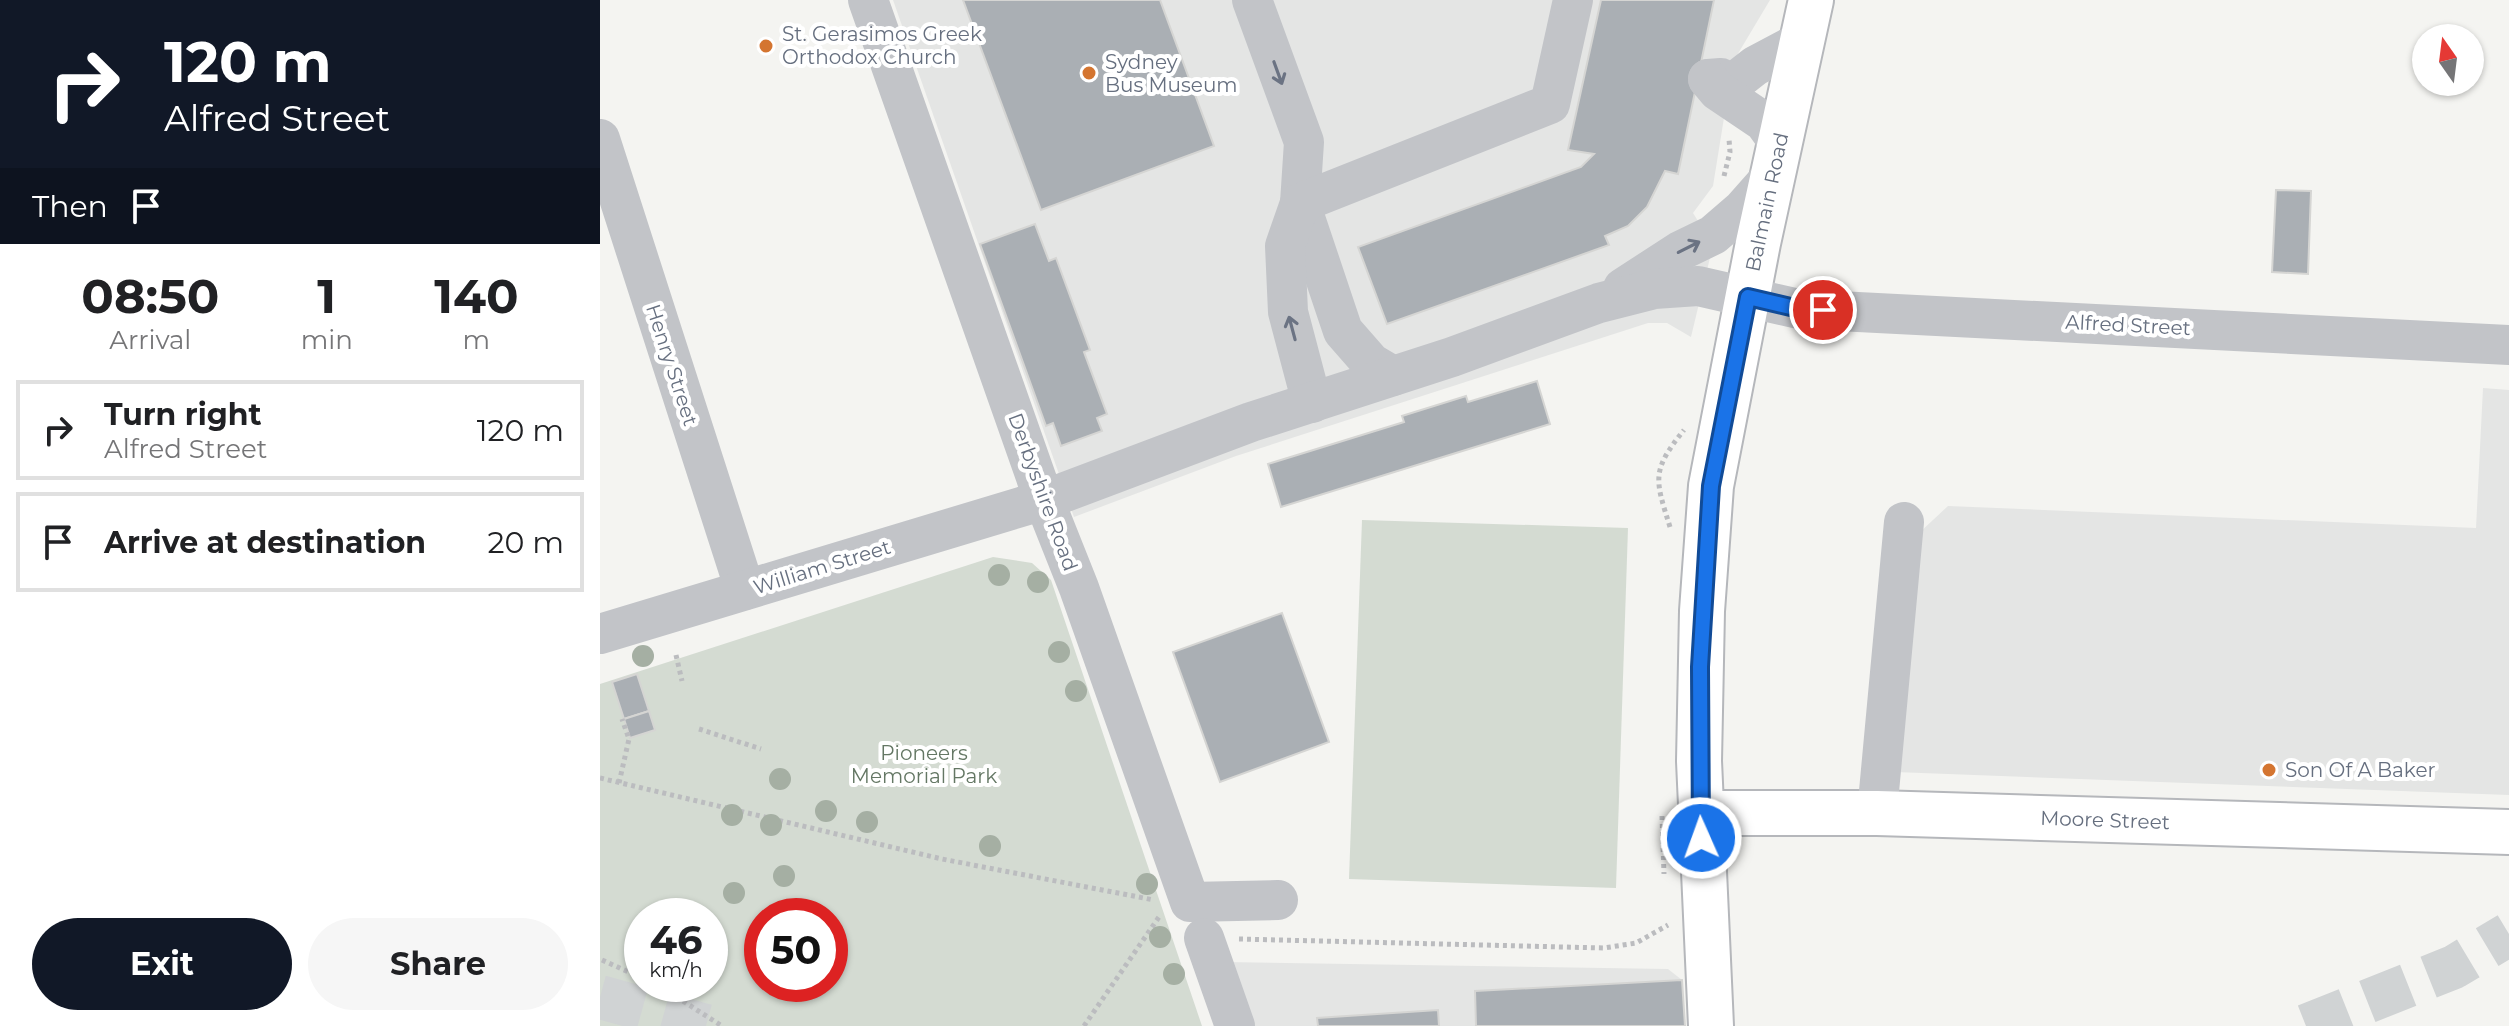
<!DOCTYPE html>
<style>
body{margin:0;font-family:Montserrat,sans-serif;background:#f6f6f6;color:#202124;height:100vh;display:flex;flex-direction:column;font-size:30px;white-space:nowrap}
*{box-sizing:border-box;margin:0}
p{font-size:26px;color:#757577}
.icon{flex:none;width:44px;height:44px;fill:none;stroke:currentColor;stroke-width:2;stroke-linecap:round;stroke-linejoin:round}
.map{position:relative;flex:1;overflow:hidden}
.sheet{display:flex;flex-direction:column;background:#fff;width:600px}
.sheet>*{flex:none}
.guide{background:#111827;color:#fff;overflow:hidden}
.needle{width:52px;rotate:346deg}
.tools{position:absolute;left:1812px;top:24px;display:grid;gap:16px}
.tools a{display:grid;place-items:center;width:72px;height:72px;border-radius:50%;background:#fff;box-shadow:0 2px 6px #0004;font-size:40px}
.speed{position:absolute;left:24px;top:898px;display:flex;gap:16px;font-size:40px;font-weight:700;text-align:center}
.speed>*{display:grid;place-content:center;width:104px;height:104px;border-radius:50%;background:#fff;box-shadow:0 2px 6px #0004;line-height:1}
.speed small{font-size:20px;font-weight:400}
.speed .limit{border:12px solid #d22;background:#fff;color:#111}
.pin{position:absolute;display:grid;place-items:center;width:68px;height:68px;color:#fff;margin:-34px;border:4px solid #fff;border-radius:50%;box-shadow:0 2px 8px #0007}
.me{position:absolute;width:88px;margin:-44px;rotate:358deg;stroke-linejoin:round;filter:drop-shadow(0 0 6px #0008)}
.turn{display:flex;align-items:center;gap:28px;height:168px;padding:0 32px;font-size:36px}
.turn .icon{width:104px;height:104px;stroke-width:2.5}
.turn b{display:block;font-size:56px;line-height:68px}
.then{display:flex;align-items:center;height:76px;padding:0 32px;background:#0003;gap:16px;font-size:30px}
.eta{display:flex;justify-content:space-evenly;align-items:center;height:136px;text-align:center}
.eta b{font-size:48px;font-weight:700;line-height:56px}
.primary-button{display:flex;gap:16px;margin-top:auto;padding:16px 32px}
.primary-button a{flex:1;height:92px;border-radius:48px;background:#111827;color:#fff;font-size:32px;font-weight:700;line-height:92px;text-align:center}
.primary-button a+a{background:#f6f6f6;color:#202124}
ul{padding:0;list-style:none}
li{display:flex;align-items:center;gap:24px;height:100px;margin:0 16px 12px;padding:0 16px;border:4px solid #e0e0e0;border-radius:0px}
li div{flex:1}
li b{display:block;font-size:30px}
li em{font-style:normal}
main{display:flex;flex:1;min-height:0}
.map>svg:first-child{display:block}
.built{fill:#e4e5e4}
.green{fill:#d4dbd2;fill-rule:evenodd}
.building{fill:#aaafb4;stroke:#d5d5d3;stroke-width:2}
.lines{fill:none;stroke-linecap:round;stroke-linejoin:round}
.highway-tunnel{stroke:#d0d3d4;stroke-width:44;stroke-dasharray:44 22;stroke-linecap:butt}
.major-casing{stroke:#b5b7bb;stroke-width:48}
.path{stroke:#bbbcbf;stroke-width:5;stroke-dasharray:4 4;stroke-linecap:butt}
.minor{stroke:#c2c4c8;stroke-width:40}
.major{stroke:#fff;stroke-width:44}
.tree{fill:#a5afa3}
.oneway{stroke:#6b7383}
.route-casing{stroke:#114b97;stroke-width:20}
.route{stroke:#1a73e8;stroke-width:14}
.poi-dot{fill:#d47530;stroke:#fff;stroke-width:3}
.labels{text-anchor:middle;stroke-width:8;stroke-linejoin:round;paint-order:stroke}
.poi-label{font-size:20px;fill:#666f7f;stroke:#fff;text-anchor:start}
.street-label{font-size:20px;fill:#666f7f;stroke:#fff}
.park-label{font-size:20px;fill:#647764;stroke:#fff}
</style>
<main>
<section class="sheet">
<div class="guide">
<div class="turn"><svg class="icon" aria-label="right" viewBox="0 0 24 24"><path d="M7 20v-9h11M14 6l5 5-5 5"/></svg><div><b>120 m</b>Alfred Street</div></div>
<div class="then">Then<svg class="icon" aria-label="arrive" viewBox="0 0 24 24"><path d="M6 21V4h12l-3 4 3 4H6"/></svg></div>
</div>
<div class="eta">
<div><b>08:50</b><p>Arrival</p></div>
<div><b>1</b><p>min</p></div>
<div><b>140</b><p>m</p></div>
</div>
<ul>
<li><svg class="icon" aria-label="right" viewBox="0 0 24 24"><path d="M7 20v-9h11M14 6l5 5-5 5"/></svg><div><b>Turn right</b><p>Alfred Street</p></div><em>120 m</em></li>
<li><svg class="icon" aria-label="arrive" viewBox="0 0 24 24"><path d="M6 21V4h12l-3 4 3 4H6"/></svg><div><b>Arrive at destination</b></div><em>20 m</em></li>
</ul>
<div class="primary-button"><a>Exit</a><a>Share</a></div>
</section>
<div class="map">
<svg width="1909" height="1026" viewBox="0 0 1909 1026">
<rect width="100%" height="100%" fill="#f4f4f1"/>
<!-- built -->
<g class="built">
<path d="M293,0H1170L1133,62L1113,186L1093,213L1113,245L1091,337L1067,323H1048L636,456L474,517Z"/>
<path d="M1883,388L1909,390V795L1295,772L1318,534L1348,506L1876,528Z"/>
<path d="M624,962L1068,969L1082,980L1085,1026H647Z"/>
</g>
<!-- green -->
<g class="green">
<path d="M762,520L1028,528L1016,888L749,879Z"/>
<path d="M393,557L432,563L451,580L602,1026H0V684ZM42,916H110V984H42ZM162,916H230V984H162Z"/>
</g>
<!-- building -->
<g class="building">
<path d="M363,0H560L614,146L441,210Z"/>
<path d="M1001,0H1114L1078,174L1065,171L1047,207L1028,226L1005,236L1009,245L787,324L758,247L981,167L994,154L968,150Z"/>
<path d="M1676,190L1711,191L1708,274L1672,272Z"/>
<path d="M435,224L449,261L456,258L490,350L484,352L507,414L497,418L502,431L461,446L453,423L446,426L380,244Z"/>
<path d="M937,381L950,424L681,507L668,464L804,422L802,416L866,396L868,402Z"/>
<path d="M682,613L729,742L620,782L573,652Z"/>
<path d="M37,674L49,711L24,719L12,682Z"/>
<path d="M49,711L55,730L30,738L24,719Z"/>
<path d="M1082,980L1085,1026H876L875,991Z"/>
<path d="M838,1010L839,1026H718L717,1018Z"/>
</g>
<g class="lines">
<!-- highway-tunnel -->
<g class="highway-tunnel">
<path d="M0,997L106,1026"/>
<path d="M1706,1026L1854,967L1909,934"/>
</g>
<!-- major casing -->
<g class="major-casing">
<g id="major">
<path d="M1100,813H1277L1909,832"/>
<path d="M1111,1026L1099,761L1102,611L1111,486L1158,243L1211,0"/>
</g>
</g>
<!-- path -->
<g class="path">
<path d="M1124,176L1130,152L1129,139"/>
<path d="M1070,527C1055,479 1051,471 1084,430"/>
<path d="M76,655L82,681"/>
<path d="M99,729L161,749"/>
<path d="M0,778L342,859L554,900"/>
<path d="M19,783L29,739L22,719"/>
<path d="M1062,816L1064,874"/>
<path d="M639,939L1004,948L1036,943L1068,925"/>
<path d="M2,960L42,978"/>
<path d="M56,984L122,1026"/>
<path d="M484,1026L561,914"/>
</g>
<!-- minor -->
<g class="minor">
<path d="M268,0L444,500L479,588L590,902L678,900"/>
<path d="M652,0L704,142L700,203L743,331L771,363L793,376"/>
<path d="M1108,79L1121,78L1132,84L1155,66L1200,42"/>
<path d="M1108,79L1118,91L1164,122L1179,143"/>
<path d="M0,139L145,590"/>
<path d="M1023,288L1080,251L1113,235L1142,210L1173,175"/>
<path d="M712,403L688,312L685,246L700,203L950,104L973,0"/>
<path d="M0,634L444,500L651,422L852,357L999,303L1054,289L1098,286L1199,309L1909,345"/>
<path d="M1277,813L1304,522"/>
<path d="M604,938L635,1026"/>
</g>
<!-- major -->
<use href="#major" class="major"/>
</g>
<!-- trees -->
<g class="tree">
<circle cx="399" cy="575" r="11"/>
<circle cx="438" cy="582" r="11"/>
<circle cx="459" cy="652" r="11"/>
<circle cx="43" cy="656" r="11"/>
<circle cx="476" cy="691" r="11"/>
<circle cx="180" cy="779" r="11"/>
<circle cx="226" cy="811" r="11"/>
<circle cx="132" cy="815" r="11"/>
<circle cx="267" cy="822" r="11"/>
<circle cx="171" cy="825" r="11"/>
<circle cx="390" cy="846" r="11"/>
<circle cx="184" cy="876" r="11"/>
<circle cx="547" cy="884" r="11"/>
<circle cx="134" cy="893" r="11"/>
<circle cx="560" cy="937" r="11"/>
<circle cx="574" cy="974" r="11"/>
</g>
<!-- one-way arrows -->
<defs><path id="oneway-shaft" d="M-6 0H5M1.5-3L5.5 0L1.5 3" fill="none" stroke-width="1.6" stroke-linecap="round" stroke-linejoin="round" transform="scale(2)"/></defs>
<g class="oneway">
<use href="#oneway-shaft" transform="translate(678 73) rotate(70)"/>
<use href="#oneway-shaft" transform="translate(1089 247) rotate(-27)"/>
<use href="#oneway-shaft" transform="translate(692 328) rotate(-105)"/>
</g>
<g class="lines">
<!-- route casing -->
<g class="route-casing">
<path id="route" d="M1101,838L1100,667L1111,486L1148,297L1199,309L1223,310"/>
</g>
<!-- route -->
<use href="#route" class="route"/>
</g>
<!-- markers -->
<g class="poi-dot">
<circle cx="166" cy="46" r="8"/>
<circle cx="489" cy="73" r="8"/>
<circle cx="1669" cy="770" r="8"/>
</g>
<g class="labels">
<!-- poi labels -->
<g class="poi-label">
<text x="182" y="41">St. Gerasimos Greek<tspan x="182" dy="23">Orthodox Church</tspan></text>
<text x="505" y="69">Sydney<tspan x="505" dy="23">Bus Museum</tspan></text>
<text x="1685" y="777">Son Of A Baker</text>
</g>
<!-- street labels -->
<g class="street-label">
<text transform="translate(1167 202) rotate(-78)" y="7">Balmain Road</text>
<text transform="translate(1528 325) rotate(3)" y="7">Alfred Street</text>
<text transform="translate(72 365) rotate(72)" y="7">Henry Street</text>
<text transform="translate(443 492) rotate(70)" y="7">Derbyshire Road</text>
<text transform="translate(222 567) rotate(-17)" y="7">William Street</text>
<text transform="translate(1505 820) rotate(2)" y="7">Moore Street</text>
</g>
<!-- park labels -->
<g class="park-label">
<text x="324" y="760">Pioneers<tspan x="324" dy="23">Memorial Park</tspan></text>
</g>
</g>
</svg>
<div class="tools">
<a><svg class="needle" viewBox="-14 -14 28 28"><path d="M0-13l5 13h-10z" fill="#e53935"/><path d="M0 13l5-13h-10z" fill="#757577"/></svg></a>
</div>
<div class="speed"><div>46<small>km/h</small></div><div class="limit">50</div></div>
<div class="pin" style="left:1223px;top:310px;background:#d93025"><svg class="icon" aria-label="arrive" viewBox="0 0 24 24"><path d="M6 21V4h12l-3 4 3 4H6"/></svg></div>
<svg class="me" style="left:1101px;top:838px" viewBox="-20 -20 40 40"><circle r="17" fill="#1a73e8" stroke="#fff" stroke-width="3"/><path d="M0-11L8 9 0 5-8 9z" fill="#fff"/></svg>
</div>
</main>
